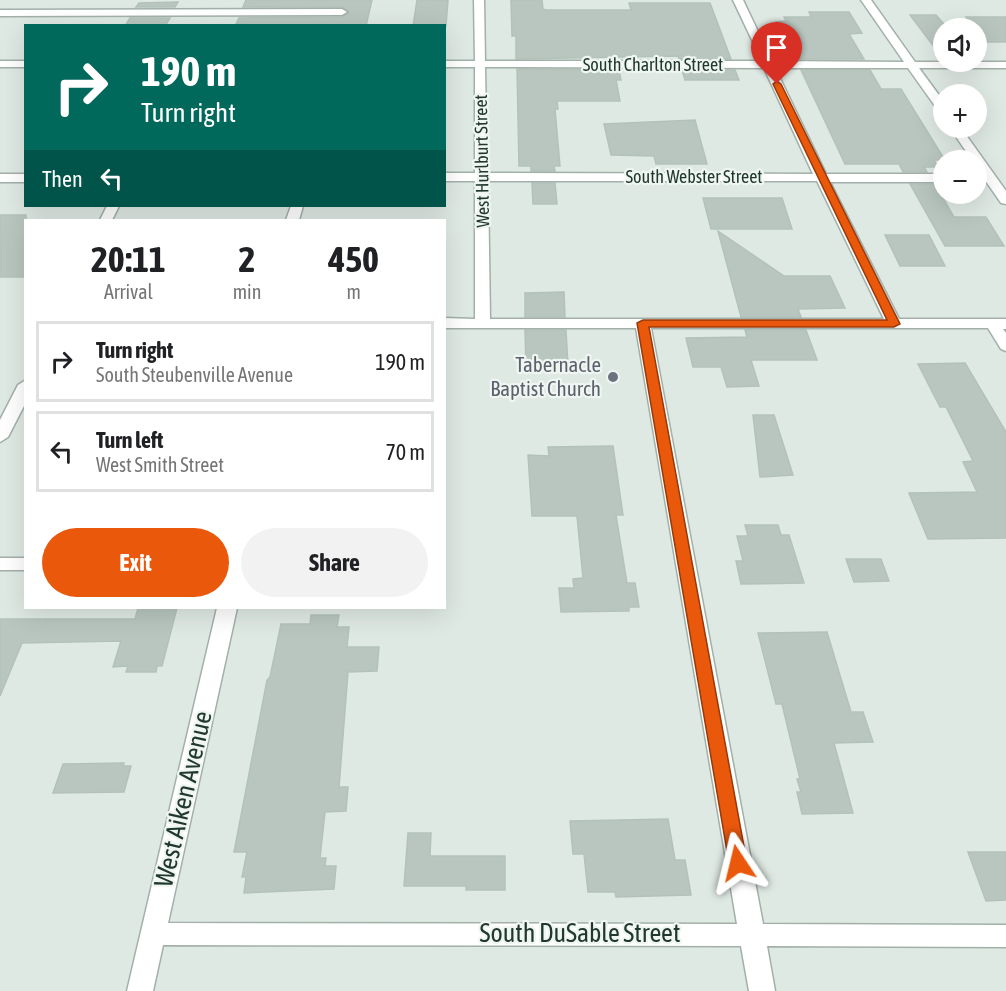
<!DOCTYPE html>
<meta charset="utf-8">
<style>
body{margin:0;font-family:"Asap Condensed",sans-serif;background:#f2f2f2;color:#202124;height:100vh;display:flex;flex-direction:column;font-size:22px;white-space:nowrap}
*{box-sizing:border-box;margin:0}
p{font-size:20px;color:#757577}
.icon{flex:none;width:33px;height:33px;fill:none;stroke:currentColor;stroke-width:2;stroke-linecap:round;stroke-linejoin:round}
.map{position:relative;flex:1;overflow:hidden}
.side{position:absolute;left:24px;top:219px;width:422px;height:390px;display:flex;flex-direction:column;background:#fff;border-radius:0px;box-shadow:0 6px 24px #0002}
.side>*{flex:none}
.top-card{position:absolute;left:24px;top:24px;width:422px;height:183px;border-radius:0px;box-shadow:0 6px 24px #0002;background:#00695c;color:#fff;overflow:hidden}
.controls{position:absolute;left:933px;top:18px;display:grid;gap:12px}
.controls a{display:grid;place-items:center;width:54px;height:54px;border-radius:50%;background:#fff;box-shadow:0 6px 24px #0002;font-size:30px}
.pin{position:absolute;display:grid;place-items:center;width:51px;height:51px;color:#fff;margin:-62px -26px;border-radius:50% 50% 50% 0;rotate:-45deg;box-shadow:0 0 6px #0007}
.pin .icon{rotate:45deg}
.me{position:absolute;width:66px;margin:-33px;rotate:350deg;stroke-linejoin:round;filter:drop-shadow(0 0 4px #0008)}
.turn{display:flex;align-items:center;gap:21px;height:126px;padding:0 18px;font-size:27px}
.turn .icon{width:78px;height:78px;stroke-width:2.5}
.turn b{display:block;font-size:42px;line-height:51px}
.then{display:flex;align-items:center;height:57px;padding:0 18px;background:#0003;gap:12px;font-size:22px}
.eta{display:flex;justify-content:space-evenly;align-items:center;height:102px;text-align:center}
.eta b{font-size:36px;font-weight:700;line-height:42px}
.action{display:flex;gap:12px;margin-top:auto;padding:12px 18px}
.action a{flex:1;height:69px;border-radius:36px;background:#ea580c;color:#fff;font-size:24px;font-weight:700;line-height:69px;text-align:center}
.action a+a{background:#f2f2f2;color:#202124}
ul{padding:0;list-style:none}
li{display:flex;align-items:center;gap:18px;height:81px;margin:0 12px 9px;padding:0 6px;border:3px solid #e0e0e0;border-radius:0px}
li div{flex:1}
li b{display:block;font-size:22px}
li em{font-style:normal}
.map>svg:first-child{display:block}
.building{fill:#b8c6bf;stroke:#b2c2ba;stroke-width:1.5}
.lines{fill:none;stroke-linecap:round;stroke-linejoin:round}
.minor-casing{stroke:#a2b0a9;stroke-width:3}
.minor{fill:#fff;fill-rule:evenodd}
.route{fill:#ea580c;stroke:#983908;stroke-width:1.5}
.worship-dot{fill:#6b7280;stroke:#eff6f2;stroke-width:2}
.labels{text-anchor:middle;stroke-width:4.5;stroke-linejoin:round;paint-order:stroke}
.far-street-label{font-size:18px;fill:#21382f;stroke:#eff6f2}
.worship-label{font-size:21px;fill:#5b616d;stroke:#eff6f2;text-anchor:end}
.near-street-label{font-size:26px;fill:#21382f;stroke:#eff6f2}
</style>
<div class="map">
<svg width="1006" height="991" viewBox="0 0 1006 991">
<rect width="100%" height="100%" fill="#dfe9e3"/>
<!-- building -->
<g class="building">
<path d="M246,0H372L366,26H235L239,18L342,17L349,13L342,7H243Z"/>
<path d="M417,0H448L446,26H413Z"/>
<path d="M511,0H542L543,9L546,10H631L629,3H710L731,59H679L678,56L516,59V36H512Z"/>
<path d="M178,2L175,7H136L139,3Z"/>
<path d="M809,12H849L862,33L849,34L864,59H796L776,22L786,21L784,17H811Z"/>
<path d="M910,15H936L944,24V60Z"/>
<path d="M966,17H1006V42H986Z"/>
<path d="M130,18H170L165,26H125Z"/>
<path d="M517,69L619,70L621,80H616L620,101H557L558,109H555L560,166H554L555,171H531V166H519Z"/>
<path d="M682,70H735L739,80H685Z"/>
<path d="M801,70H870L881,89H901L945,160H934L938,167H924L927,172H903L899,164H845Z"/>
<path d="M695,120L707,164H656L654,156L611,155L604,124Z"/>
<path d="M532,183H555L557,204H533Z"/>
<path d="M910,184H935L954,217H986L1004,246H945Z"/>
<path d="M703,198H782L792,229H711Z"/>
<rect x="0" y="215" width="26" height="62"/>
<path d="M718,231L784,276H830L845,308L798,309L801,317H741Z"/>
<path d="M885,235H929L945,266H900Z"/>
<path d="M564,292L565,317H525V293Z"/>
<path d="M525,330H566L568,366L526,367Z"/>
<path d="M745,330H806L817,360H751L759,386L727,387L721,367H693L686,338L747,337Z"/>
<path d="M965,363L1006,432V538L928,539L909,493L977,492L963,462L973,461L946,407H940L918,364Z"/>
<path d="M753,415H774L793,475L760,477Z"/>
<path d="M613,446L623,515H616L627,583H635L639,607H629V611L561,612L559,588H574L573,579L583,578L577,516H532L528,455L549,456L548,447Z"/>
<path d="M745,525H778L781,535H789L804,583L741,584L736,561H743L737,536H748Z"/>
<path d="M846,559H881L889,581L854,582Z"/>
<path d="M138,608H177L162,666H157L156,672H126L128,666L113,667L121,641L22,643L0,696V619H135Z"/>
<path d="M311,615H339L337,627H349L347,647H379L377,671L348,672L339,787H348L346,811L325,812L320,858H326L325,866H336L334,889L244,893L246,877H242L247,852H234L267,680L270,677L281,624H310Z"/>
<path d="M827,632L851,712H863L873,742L834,743L853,813L802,814L797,792H801L797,779H800L782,704H776L758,633Z"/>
<path d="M124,763L123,766H131L124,792L53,793L63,764Z"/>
<path d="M668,819L675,860H685L691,895L616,897L615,892H588L584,854H573L570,821Z"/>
<path d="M408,833H431L430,856H505V890H466V886H404Z"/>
<path d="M968,852H1006V900L986,901Z"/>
</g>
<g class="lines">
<!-- minor casing -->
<g class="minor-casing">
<g id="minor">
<path d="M474,0H484L485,61H762L733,0H743L772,61L904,62L861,0H871L915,62H1006V68H919L944,102V114L940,113L908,68H775L826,174H944V182H830L899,319H1006V329H1003L1006,333V351L1001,349L988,328H651L763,924L1006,925V947L767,946L775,991H749L741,946L163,945L153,991H127L217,608H237L168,923L737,924L636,328H444V318L475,319V181H444V173H475V67H444V61H475ZM485,67L764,68L813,174L487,173ZM488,181H817L884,319H490Z"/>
<path d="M0,10L342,9L347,12L342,15L0,16Z"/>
<rect x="0" y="61" width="26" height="6"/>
<path d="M950,128H961L1006,191V204L1001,203L976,167V160H972Z"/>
<rect x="0" y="174" width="26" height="8"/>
<path d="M107,206H119L112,220H100Z"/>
<path d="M291,206H303L299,220H286Z"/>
<path d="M26,380V402L8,437L0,442V420L18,385Z"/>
<rect x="0" y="558" width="26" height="12"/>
</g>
</g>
<!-- minor -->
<use href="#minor" class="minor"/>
</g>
<!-- route -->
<path class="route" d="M777,81L781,84L900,324L894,327H649L747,863L745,868L738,870L731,868L729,863L637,323L643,320H887L773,84Z"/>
<!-- markers -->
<circle class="worship-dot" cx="613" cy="377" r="6"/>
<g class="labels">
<!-- far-street labels -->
<g class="far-street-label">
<text x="653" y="71">South Charlton Street</text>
<text transform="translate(482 161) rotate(-91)" y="6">West Hurlburt Street</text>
<text x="694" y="183">South Webster Street</text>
</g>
<!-- worship labels -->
<g class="worship-label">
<text x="601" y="372">Tabernacle<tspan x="601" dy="24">Baptist Church</tspan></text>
</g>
<!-- near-street labels -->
<g class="near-street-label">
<text transform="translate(183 799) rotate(-77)" y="9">West Aiken Avenue</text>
<text x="580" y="942">South DuSable Street</text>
</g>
</g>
</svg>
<div class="controls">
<a><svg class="icon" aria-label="sound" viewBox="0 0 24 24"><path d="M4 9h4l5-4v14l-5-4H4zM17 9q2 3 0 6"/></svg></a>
<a>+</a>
<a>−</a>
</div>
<div class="pin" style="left:777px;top:84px;background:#d93025"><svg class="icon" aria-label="arrive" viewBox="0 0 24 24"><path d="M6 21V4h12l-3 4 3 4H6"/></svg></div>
<svg class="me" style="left:738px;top:863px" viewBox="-20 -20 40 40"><path d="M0-17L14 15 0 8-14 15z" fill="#ea580c" stroke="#fff" stroke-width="4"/></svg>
<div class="top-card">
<div class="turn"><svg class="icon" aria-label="right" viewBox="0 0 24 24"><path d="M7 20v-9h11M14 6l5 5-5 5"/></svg><div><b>190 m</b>Turn right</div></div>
<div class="then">Then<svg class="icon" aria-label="left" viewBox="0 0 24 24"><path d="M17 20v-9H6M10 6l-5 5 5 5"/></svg></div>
</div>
<section class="side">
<div class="eta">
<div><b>20:11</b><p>Arrival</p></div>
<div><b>2</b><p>min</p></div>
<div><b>450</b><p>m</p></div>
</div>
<ul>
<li><svg class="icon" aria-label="right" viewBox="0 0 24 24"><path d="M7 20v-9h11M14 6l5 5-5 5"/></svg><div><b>Turn right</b><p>South Steubenville Avenue</p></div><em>190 m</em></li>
<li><svg class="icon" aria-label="left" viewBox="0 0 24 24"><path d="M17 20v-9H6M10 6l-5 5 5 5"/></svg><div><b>Turn left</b><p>West Smith Street</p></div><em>70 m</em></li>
</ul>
<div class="action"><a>Exit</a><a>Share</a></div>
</section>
</div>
